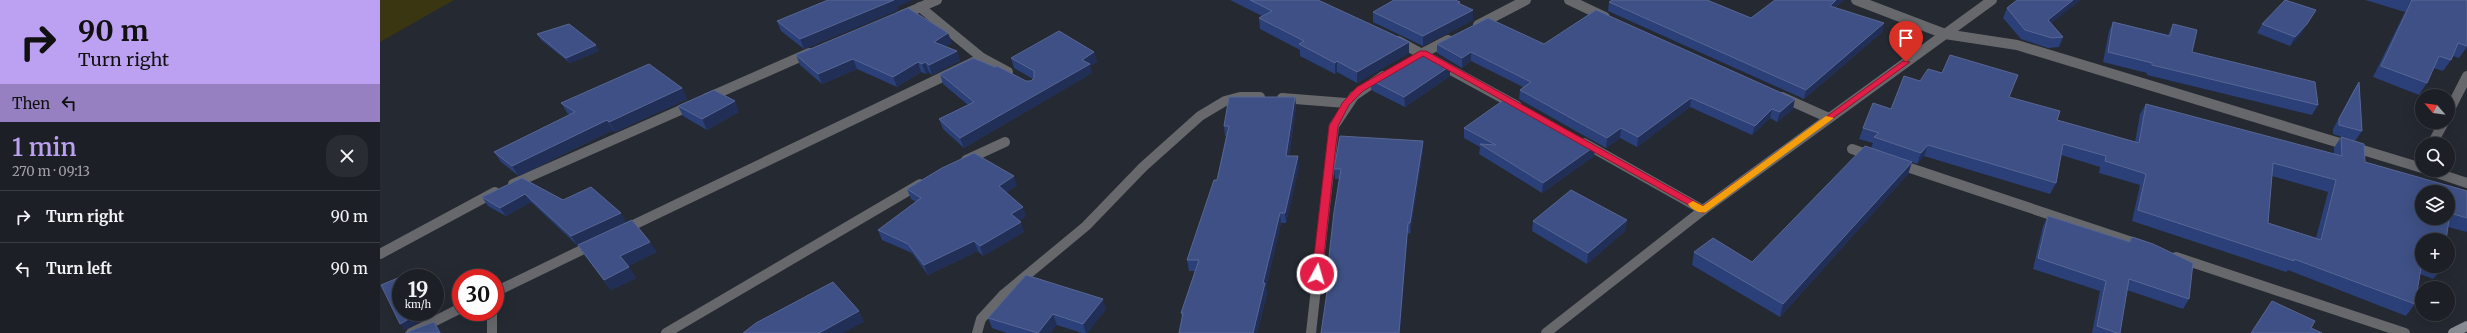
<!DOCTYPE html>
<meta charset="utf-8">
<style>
body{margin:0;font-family:Merriweather,serif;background:#292c32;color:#f1f3f6;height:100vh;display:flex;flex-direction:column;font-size:15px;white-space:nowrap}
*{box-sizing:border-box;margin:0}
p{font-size:13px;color:#a0a2a7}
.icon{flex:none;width:22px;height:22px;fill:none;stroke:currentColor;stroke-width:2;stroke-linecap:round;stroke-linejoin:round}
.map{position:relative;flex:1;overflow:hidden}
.side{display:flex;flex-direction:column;background:#1c1f25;width:380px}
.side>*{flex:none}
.hud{background:#bca0f2;color:#111;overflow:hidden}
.needle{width:26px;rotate:298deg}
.fabs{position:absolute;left:2035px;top:89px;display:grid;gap:8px}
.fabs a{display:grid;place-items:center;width:40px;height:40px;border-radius:50%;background:#1c1f25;box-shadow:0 4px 16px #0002,0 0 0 1px #3a3d42;font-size:20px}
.speed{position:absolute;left:12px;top:269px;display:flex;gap:8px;font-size:20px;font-weight:700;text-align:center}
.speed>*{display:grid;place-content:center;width:52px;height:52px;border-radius:50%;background:#1c1f25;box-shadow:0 4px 16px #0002,0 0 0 1px #3a3d42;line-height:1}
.speed small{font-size:10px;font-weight:400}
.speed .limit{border:6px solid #d22;background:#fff;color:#111}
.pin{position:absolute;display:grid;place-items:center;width:34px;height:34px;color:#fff;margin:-41px -17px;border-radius:50% 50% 50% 0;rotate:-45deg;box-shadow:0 0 4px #0007}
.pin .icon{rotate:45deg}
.me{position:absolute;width:44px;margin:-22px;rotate:6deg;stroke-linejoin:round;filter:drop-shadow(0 0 3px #0008)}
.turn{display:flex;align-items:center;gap:14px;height:84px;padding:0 12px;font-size:18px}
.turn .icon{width:52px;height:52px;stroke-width:2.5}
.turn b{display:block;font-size:28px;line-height:34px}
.then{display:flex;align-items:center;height:38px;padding:0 12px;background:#0003;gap:8px;font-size:15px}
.round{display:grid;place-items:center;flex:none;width:42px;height:42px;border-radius:16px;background:#292c32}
.overview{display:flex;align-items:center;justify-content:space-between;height:68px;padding:0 12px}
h1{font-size:24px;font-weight:600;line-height:30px;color:#bca0f2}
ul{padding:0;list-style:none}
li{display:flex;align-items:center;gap:12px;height:52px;padding:0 12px;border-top:1px solid #3a3d42}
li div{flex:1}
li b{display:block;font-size:15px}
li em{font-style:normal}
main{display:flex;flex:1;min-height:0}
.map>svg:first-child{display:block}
.green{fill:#3a3612}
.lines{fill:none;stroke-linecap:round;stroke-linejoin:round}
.lane{stroke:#66686c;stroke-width:10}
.street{stroke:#66686c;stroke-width:10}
.secondary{stroke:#888b92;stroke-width:10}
.wall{fill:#2b3f79;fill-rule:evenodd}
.shaded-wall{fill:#212f57}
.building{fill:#3e5085;stroke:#576694;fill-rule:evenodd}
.route{fill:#e11d48;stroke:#92132f}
.slow{fill:#f59e0b}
</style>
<main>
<section class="side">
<div class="hud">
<div class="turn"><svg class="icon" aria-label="right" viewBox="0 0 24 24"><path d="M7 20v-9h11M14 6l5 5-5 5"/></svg><div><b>90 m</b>Turn right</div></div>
<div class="then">Then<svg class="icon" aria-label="left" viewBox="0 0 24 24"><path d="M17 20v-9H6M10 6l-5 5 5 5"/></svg></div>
</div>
<div class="overview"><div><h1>1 min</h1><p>270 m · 09:13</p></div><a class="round"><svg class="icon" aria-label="close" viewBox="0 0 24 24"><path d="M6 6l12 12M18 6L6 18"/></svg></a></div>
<ul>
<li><svg class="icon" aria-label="right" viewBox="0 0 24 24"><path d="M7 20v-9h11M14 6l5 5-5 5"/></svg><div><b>Turn right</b></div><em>90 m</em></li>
<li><svg class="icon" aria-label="left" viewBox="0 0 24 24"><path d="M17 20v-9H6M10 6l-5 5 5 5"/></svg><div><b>Turn left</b></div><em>90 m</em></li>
</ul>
</section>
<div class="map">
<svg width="2087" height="333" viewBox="0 0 2087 333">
<rect width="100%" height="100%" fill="#252931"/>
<!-- green -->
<path class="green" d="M0,0H74L0,42Z"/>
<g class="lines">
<!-- lane -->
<g class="lane">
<path d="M1472,149L1492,156"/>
<path d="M1518,164L1761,245"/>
<path d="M1796,257L2025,333"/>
</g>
<!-- street -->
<g class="street">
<path d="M1189,0L1225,17"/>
<path d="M1476,0L1565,34L1637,45L2042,168"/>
<path d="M520,16L557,0"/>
<path d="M1098,25L1146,0"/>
<path d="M1018,41L1137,106"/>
<path d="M1039,55L1068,40"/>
<path d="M602,58L628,72"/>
<path d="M1402,97L1449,118"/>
<path d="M327,98L429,53"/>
<path d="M902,98L966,103"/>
<path d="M2068,113L2087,76"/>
<path d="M1204,143L1323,210"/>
<path d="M2052,144L2064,122"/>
<path d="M586,160L625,142"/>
<path d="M2048,170L2087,183"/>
<path d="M133,184L312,105"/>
<path d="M245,229L602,58L540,7"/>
<path d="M0,254L115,192"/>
<path d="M115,292L212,245"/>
<path d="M112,312V333"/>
<path d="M31,333L81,308"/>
<path d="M286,333L540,184"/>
<path d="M597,333L601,319L624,294L706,226L763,167L820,116L845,101L860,97H880"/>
<path d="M931,333L954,126L974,96L1003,76"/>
<path d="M1166,333L1323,210L1612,0"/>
</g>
<!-- secondary -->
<path class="secondary" d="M2073,333L2087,326"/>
</g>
<!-- wall -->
<g class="wall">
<path d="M850,0H938L1029,42V53L977,83L957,72L955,74L920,56V50L880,29L879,18L882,16Z"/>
<path d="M1395,0H1464L1455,8L1504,23L1502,32L1424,99L1228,11L1229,2L1371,18Z"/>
<path d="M1985,0H2087V47L2079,58L2073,56L2071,60L2063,71L2053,68L2047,83L2039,95L1993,77L2025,12Z"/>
<path d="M517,7L518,10L424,49L401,31L397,21Z"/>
<path d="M1627,8L1671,24L1683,37L1679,47L1668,48L1641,39L1623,18Z"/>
<path d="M1093,10V20L1043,46L993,22V12Z"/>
<path d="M1733,22L1788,35L1793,24L1812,52L1938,105L1932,115L1767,75V73L1723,62L1729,31Z"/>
<path d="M1882,24L1922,33L1910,46L1877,33Z"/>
<path d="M157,34L219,51L190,63L161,40Z"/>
<path d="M572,43L565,47L577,51L580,61L552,75L549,72L546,74L541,72L517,87L477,69L442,84L420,65L416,55Z"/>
<path d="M1057,44H1164L1413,109L1397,122L1390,118L1372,135L1310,107L1257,147L1240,138L1226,148L1139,99L1140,90L1143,87L1091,61L1082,68L1057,53Z"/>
<path d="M714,52L717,62L710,66L712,73L584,148L563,129L559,119L588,105L563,84L560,74L646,81H651L653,79L634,68L631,58Z"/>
<path d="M1070,66V76L1025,107L991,90V80Z"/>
<path d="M1540,81L1629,97L1677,120L1755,142L1760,114L1766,104L1954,154V148L1961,137L1985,162L2087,191V232L2068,227L2042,240V266H2063V268L2053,279L2040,274L2035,304L2026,316L1908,270L1906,272L1752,221L1760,185L1719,173L1720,167L1681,155L1676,183L1670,194L1544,156L1537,164L1532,162L1528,174L1400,317L1312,265L1314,252L1372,262L1491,148L1493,143L1479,139L1483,128L1511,109ZM1892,176L1948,192L1936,238L1888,223Z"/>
<path d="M1979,82L1982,131L1975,141L1953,134V129L1973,91Z"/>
<path d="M302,88L307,99L235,132L233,130L139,176L121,162L114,152L190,115L188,114L181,103Z"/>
<path d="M915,97L916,107L909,156L919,166L906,223H901L886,287L887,294L877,333H799L802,318L801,313L815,271H809L807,260L837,180L846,136H845L844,126Z"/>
<path d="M298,106L359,112L327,130L303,116Z"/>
<path d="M1084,128L1215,146L1214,156L1162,193L1099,154L1100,147L1084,138Z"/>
<path d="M1043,151L1030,234L1028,233L949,275L948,265L959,179H955L954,169Z"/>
<path d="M142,178L183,200L246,222L197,245L151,202L126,216L108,206L102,197Z"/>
<path d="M637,185L626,193L646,216L639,220L644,232L603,256L598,251L548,275L532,253L502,240L498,230L536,202L531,199L527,189Z"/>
<path d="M1668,216L1749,242L1752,237L1809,299L1803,309L1747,290L1740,333H1712L1720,291L1653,269L1663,226Z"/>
<path d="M1247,220L1245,231L1207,264L1152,231L1153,221Z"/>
<path d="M198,245L277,252L248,266L256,278L231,290L205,256Z"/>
<path d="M726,309L707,333H702L677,325L670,333H627L612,328L608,318Z"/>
</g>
<!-- shaded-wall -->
<g class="shaded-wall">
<path d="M512,0H533L517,7L518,10L424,49L420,39Z"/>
<path d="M1456,0H1464L1447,15L1450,6Z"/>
<path d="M1693,0H1701L1664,29L1668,20Z"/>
<path d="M1093,10V20L1043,46V36Z"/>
<path d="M1504,23L1502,32L1424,99L1426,90Z"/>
<path d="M1927,24L1922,33L1910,46L1915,37Z"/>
<path d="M568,33L572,43L557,52L554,42Z"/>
<path d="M1029,42V53L977,83V72Z"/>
<path d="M216,45L219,51L190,63L186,58Z"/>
<path d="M577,51L580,61L552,75L549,65Z"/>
<path d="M714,52L717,62L710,66L712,73L584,148L580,138Z"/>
<path d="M1091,52V61L1082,68V58Z"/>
<path d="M473,59L477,69L442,84L438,74Z"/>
<path d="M957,61V72L955,74V63Z"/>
<path d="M538,62L541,72L517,87L513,77Z"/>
<path d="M545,62L549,72L546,74L542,64Z"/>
<path d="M1070,66V76L1025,107L1024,97Z"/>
<path d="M302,88L307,99L235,132L229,122Z"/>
<path d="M915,97L916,107L907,166L906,156Z"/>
<path d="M1311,98L1310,107L1257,147L1258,137Z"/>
<path d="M1415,99L1413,109L1397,122L1400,112Z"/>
<path d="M355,101L359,112L327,130L322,119Z"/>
<path d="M1392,109L1390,118L1372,135L1375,126Z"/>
<path d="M227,120L233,130L139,176L132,166Z"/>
<path d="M1241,128L1240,138L1226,148L1227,138Z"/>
<path d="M1043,141V151L1030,234V223Z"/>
<path d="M1548,145L1544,156L1537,164L1541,153Z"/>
<path d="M1215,146L1214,156L1162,193L1163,183Z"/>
<path d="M918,156L919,166L906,223L905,213Z"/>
<path d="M1532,162L1528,174L1400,317L1403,304Z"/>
<path d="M634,176L637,185L622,196L619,186Z"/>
<path d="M145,194L151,202L126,216L120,208Z"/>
<path d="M643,207L646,216L634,223L631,214Z"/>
<path d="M241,213L246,222L197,245L191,236Z"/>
<path d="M900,213L901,223L886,287L887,294L877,333H873L883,283Z"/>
<path d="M1247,220L1245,231L1207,264L1208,253Z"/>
<path d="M641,222L644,232L603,256L600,246Z"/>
<path d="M1028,223V233L1020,333H1019Z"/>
<path d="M594,241L598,251L548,275L544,265Z"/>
<path d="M270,242L277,252L247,267L240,256Z"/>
<path d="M249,267L256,278L231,290L224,280Z"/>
<path d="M723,299L726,309L707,333H706L703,324Z"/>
<path d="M479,311L484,322L463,333H439Z"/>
<path d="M41,312H45L48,317L25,330L20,324Z"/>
<path d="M673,314L677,325L670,333H658Z"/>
<path d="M54,322L59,328L62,333H60Z"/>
</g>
<!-- building -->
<g class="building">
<path d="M448,0H514L420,39L397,21Z"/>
<path d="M870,0H938L1029,42L977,72L957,61L955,63L919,44L924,41L879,18L892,11Z"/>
<path d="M1014,0H1075L1080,2L1078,3L1093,10L1043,36L993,12Z"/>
<path d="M1232,0H1327L1371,18L1395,0H1456L1450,6L1504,23L1426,90L1229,2Z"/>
<path d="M1637,0H1693L1668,20L1683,37L1672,38L1645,30L1627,8Z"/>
<path d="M1905,0L1936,10L1927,24L1915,37L1882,24Z"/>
<path d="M2031,0H2087V46L2078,43L2071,60L2059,56L2047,83L2001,66L2032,0Z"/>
<path d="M528,8L568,33L554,42L577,51L549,65L545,62L542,64L538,62L513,77L473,59L438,74L416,55Z"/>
<path d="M1216,10L1415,99L1400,112L1392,109L1375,126L1311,98L1258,137L1241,128L1227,138L1140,90L1151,82L1091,52L1082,58L1057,44L1108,18L1164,44Z"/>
<path d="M1733,22L1790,36L1793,24L1817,30L1812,52L1935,82L1938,105L1772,65V63L1728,52Z"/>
<path d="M189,24L216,45L186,58L157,34Z"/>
<path d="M679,31L714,52L702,60L710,64L580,138L559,119L594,102L560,74L593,58L615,67L617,66L646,81H651L654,78V71L631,58Z"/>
<path d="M1043,51L1070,66L1024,97L991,80Z"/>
<path d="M1570,55L1638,75L1629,97L1680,111L1677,120L1759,143L1766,104L1962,156L1961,137L1984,144L1985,162L2087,191V218L2070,213L2066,240H2042V262L2035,304L1914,259V261L1758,210L1766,174L1725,161L1726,156L1683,144L1676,183L1548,145L1541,153L1494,137L1499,133L1483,128L1493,103L1511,109L1524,76L1540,81L1548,69L1562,73ZM1893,163L1956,180L1941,240L1888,223ZM2042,192H2068V218H2042Z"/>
<path d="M269,64L302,88L229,122L227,120L132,166L114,152L195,112L181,103Z"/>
<path d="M1979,82L1982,131L1959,125V119Z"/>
<path d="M334,90L355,101L322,119L298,106Z"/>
<path d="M849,97H915L906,156H918L905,213H900L883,283H885L873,333H799L803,313H801L819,260H807L834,180H837L849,126H844Z"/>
<path d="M1128,97L1215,146L1163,183L1100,144L1116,145L1084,128Z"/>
<path d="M960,136L1043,141L1030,223H1028L1019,333H941L951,265H948L954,212L961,169H954Z"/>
<path d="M1485,146L1532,162L1403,304L1314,252L1333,238L1372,262Z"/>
<path d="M594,153L634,176L619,186L643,207L631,214L641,222L600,246L594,241L544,265L528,244L498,230L541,198L527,189L562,168Z"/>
<path d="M142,178L183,200L211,187L241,213L191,236L145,194L120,208L102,197Z"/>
<path d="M1191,190L1247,220L1208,253L1153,221Z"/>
<path d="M1668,216L1750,242L1752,237L1773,244L1813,263L1809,299L1749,279L1740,333H1737L1717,326L1726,281L1658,258Z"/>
<path d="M252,220L270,242L240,256L249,267L224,280L198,245Z"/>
<path d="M25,275L26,278H21V312H41L20,324L1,285Z"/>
<path d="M646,275L723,299L703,324L673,314L658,333L608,318Z"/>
<path d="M453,282L479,311L439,333H363L376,323Z"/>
<path d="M1892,301L1935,321L1931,328L1942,333H1871Z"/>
<path d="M54,322L60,333H25Z"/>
</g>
<!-- route -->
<path class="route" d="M1040,51H1046L1323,206L1523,61L1530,62L1323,213L1043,56L983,91L969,105L958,126L942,274L941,276H934L932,274L949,126L963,102L977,87Z"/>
<!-- slow -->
<path class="slow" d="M1446,116L1454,118L1326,212C1320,214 1312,210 1308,204L1313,201L1323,206Z"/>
</svg>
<div class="fabs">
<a><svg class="needle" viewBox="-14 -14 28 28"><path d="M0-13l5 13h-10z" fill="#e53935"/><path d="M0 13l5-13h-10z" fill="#a0a2a7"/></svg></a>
<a><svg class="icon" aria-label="search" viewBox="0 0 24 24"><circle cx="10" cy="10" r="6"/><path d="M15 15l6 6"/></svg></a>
<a><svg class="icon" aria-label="layers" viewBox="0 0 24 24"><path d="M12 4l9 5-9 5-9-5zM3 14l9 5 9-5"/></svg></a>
<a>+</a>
<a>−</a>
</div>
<div class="speed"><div>19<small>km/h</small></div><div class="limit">30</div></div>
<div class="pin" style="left:1526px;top:62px;background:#d93025"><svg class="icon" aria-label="arrive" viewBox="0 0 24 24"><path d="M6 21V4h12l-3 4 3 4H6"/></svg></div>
<svg class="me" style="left:937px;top:274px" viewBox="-20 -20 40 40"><circle r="17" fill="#e11d48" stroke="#fff" stroke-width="3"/><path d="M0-11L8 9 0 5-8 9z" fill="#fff"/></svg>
</div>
</main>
